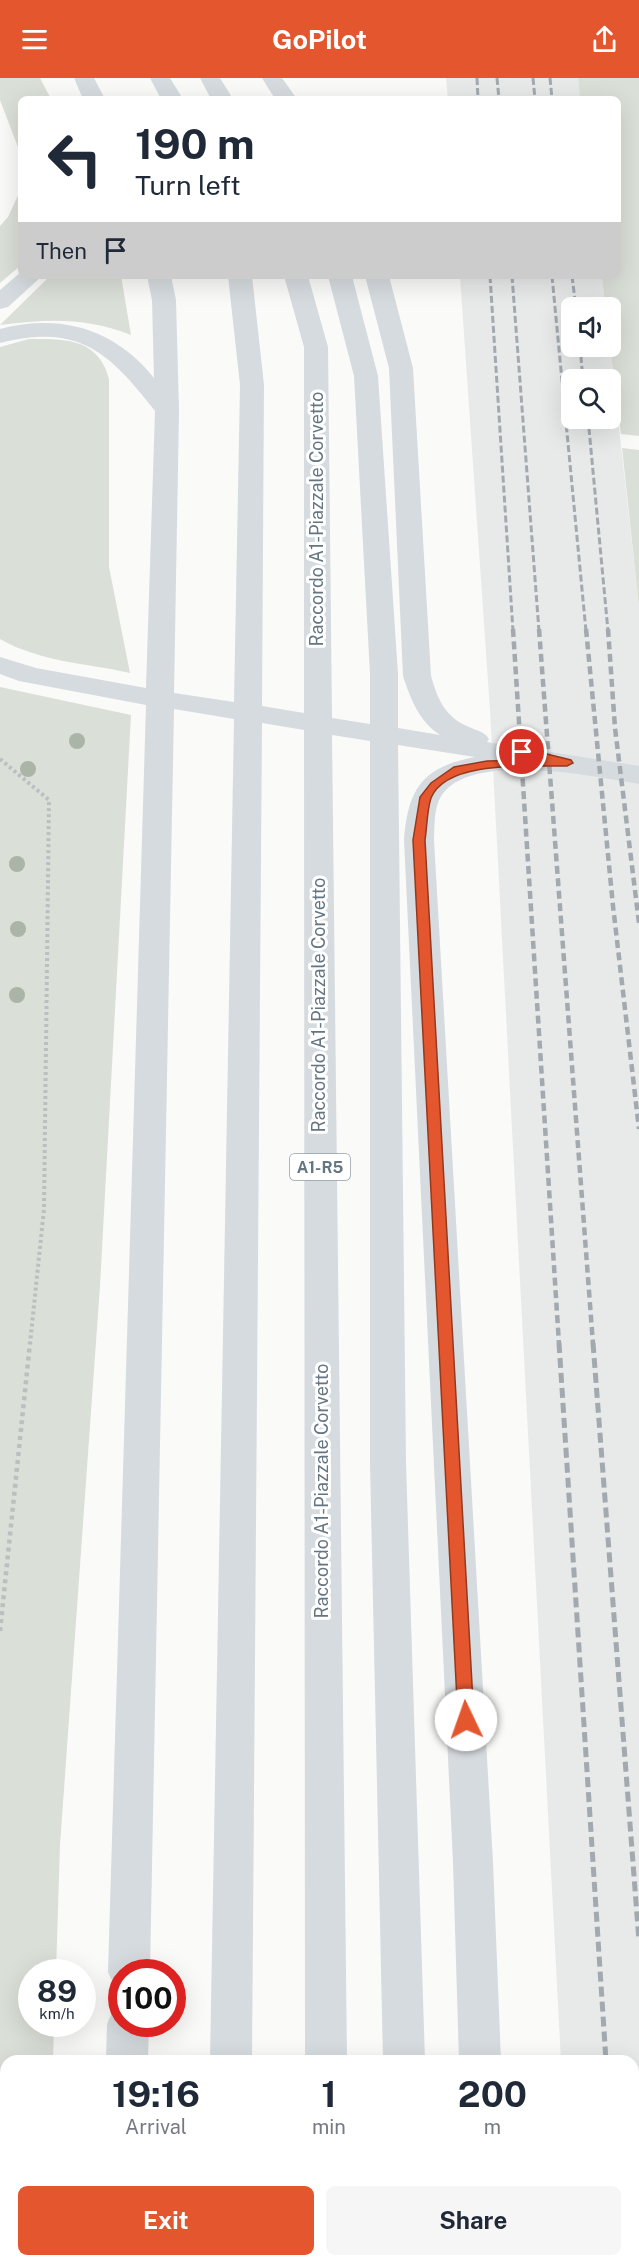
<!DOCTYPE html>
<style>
body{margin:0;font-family:"Public Sans",sans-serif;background:#f6f6f7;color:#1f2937;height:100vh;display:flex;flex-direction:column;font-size:22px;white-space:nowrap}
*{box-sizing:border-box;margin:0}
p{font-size:20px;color:#747a83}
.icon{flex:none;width:33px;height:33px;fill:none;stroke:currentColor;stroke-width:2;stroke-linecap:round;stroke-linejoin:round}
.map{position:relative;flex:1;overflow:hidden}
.sheet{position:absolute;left:0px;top:1977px;width:639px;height:212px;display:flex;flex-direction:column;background:#fff;border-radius:18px 18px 0 0;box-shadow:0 6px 24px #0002}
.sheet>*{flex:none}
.banner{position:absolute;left:18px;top:18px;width:603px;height:183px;border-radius:9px;box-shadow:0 6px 24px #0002;background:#fff;color:#1f2937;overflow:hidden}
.fabs{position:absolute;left:561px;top:219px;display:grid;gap:12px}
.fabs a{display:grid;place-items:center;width:60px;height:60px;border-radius:9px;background:#fff;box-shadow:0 6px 24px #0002;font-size:30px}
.speed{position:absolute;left:18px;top:1881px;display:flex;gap:12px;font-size:30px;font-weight:700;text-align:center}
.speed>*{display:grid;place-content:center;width:78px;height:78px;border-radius:50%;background:#fff;box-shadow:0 6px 24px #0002;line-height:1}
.speed small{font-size:15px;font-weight:400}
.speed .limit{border:9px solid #d22;background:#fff;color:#111}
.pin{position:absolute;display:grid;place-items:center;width:51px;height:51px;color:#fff;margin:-26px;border:3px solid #fff;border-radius:50%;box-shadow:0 2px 6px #0007}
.me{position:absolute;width:66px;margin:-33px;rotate:357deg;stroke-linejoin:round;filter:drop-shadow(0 0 4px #0008)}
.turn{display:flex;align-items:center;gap:21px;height:126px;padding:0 18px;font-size:27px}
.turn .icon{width:78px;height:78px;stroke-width:2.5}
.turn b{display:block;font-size:42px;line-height:51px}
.then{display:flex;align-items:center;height:57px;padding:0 18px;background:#0003;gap:12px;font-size:22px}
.eta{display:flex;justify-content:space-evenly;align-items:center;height:102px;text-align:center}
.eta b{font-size:36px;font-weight:700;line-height:42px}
.action{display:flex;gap:12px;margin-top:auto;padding:12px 18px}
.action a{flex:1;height:69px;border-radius:9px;background:#e4572e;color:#fff;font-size:24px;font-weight:700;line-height:69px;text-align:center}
.action a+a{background:#f6f6f7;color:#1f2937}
header{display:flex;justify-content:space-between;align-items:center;height:78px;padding:0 18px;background:#e4572e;color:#fff;font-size:27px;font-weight:700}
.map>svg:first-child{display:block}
.built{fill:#e8e9e9;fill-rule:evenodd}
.green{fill:#dadfd7}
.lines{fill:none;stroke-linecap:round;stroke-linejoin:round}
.path-far1{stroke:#bbbfc2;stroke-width:4;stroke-dasharray:3 3;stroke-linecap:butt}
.path{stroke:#bbbfc2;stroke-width:4.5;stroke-dasharray:4 4;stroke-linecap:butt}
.motorway{fill:#d6dbdf;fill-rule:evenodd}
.rail-far2{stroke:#a2aab0;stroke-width:3;stroke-dasharray:7 3;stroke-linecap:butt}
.rail-far1{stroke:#a2aab0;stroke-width:4.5;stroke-dasharray:8 4.5;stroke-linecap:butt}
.rail{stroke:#a2aab0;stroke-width:5;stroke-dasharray:10 5;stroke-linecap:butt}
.tree{fill:#aab4a7}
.route{fill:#e4572e;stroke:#94391e;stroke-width:1.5}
.labels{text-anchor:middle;stroke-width:6;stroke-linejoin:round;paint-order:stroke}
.shield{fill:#fff;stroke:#939fa8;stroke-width:1.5}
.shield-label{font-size:16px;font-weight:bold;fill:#657683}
.street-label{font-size:18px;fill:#657683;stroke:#fff}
</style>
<header><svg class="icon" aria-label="menu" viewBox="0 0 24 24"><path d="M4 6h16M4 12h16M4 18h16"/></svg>GoPilot<svg class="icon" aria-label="share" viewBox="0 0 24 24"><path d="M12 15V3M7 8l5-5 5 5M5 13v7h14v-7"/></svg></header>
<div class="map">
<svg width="639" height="2188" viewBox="0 0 639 2188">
<rect width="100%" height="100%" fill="#fafaf8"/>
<!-- built -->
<g class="built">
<path d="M446,0H578L580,21H448Z"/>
<path d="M460,198H602L605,229L572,230V268L610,269L639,529V2188H571V2183L633,2182V1983H561L490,632ZM572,302H610V340H572Z"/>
</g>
<!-- green -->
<g class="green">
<path d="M0,0H40L51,21H21V77L0,22Z"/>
<path d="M578,0H639V358L621,356L610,269V230L605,229L602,198H618V21H580Z"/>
<path d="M21,111V187L0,205V148L8,139Z"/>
<path d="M50,198H121L131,257C85,239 48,241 0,247Z"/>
<path d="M29,261C66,261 98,260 109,301V489L130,595C86,585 40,584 0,561V269Z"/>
<path d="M622,370L639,372V529Z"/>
<path d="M0,609L131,637L100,1208L60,1767L56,1894H32V1946H54L53,1983H6V2182L46,2183V2188H0Z"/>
</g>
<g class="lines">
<!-- path-far1 -->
<path class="path-far1" d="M0,681L49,722L44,1131L30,1266"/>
<!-- path -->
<path class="path" d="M0,1553L30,1265"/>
<!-- motorway -->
<g class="motorway">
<path d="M74,0H94L105,21H83Z"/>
<path d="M150,0H170L183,21H161Z"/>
<path d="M200,0H220L233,21H211Z"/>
<path d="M262,0H282L297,21H275Z"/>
<path d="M21,194V198H42L8,229L0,231V212Z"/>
<path d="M147,198H171L176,222L179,333L174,615L234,624L240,307L228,198H252L264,307L262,628L304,635V269L284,198H308L328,269L332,640L370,646V596L354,298L328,198H352L378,298L398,596V650L440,657C419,643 411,622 403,598L389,290L365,198H389L413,290L431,598C438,622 445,639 469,649C477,653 484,653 489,661L487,664L639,688V706C593,698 479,675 445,713C433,726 435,746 434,762L493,1784L501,1983H459L453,1784L404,762C408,711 422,689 475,679L398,667L406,1385L425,1983H383L370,1385V663L332,657L347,1983H305L304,652L262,645L252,1983H210L234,641L174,631L150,1894H122V1910L114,1907L108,1894L146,627L19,603L0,596V579L36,590L146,610L155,333C109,274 79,245 0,265V251C61,235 115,251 154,300L152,222Z"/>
<path d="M122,1929V1946H149L148,1983H106L107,1946L113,1932Z"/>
<rect x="99" y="2182" width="46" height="6"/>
<rect x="206" y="2182" width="46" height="6"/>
<rect x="305" y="2182" width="46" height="6"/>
<rect x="386" y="2182" width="46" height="6"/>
<rect x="464" y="2182" width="46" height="6"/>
</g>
<!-- rail-far2 -->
<g class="rail-far2">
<path d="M477,0L478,21"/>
<path d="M497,0L499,21"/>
<path d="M533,0L535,21"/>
<path d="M550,0L552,21"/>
<path d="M490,198L513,553"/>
<path d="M512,198L539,553"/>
<path d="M552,198L586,553"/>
<path d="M572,198L576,230"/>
<path d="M580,268L583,302"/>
<path d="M588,340L608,553"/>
</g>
<!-- rail-far1 -->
<g class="rail-far1">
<path d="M513,551L559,1266"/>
<path d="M539,551L593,1266"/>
<path d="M586,551L613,828L639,1051"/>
<path d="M608,551L615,650L639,845"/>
</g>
<!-- rail -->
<g class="rail">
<path d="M559,1265L606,1983"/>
<path d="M593,1265L639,1863"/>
<path d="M619,2182V2188"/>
</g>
</g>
<!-- trees -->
<g class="tree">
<circle cx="77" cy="663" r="8"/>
<circle cx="28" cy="691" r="8"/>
<circle cx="17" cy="786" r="8"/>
<circle cx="18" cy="851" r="8"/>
<circle cx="17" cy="917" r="8"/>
</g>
<!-- route -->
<path class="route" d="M522,670L571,682L573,685L567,688C533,689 447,681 431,720C427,732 427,749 425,762L474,1642L471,1647L466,1649L460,1647L458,1642L413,762L420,719L431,705L454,689L487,683L540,682L518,676L516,674Z"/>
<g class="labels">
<!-- shield labels -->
<rect class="shield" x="290" y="1076" width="60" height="26" rx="4.5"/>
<g class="shield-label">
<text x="320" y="1095">A1-R5</text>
</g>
<!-- street labels -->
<g class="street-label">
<text transform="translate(317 441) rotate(-90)" y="6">Raccordo A1-Piazzale Corvetto</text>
<text transform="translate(319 927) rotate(-90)" y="6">Raccordo A1-Piazzale Corvetto</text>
<text transform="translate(322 1413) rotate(-90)" y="6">Raccordo A1-Piazzale Corvetto</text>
</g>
</g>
</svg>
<div class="fabs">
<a><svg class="icon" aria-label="sound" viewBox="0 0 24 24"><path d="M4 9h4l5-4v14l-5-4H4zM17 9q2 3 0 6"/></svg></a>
<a><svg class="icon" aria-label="search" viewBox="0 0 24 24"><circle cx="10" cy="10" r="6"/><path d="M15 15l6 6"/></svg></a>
</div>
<div class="speed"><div>89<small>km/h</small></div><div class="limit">100</div></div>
<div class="pin" style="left:522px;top:674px;background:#d93025"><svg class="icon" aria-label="arrive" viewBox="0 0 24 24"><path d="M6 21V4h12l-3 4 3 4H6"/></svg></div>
<svg class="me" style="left:466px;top:1642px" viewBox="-20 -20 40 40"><circle r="19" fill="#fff"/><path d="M0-13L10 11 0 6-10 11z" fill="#e4572e"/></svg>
<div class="banner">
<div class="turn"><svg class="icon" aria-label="left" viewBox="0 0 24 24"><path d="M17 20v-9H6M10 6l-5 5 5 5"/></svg><div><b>190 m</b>Turn left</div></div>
<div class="then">Then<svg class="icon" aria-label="arrive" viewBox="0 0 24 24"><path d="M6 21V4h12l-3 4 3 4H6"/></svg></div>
</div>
<section class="sheet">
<div class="eta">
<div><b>19:16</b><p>Arrival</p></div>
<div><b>1</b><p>min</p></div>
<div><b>200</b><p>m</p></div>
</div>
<div class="action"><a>Exit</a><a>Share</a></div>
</section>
</div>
